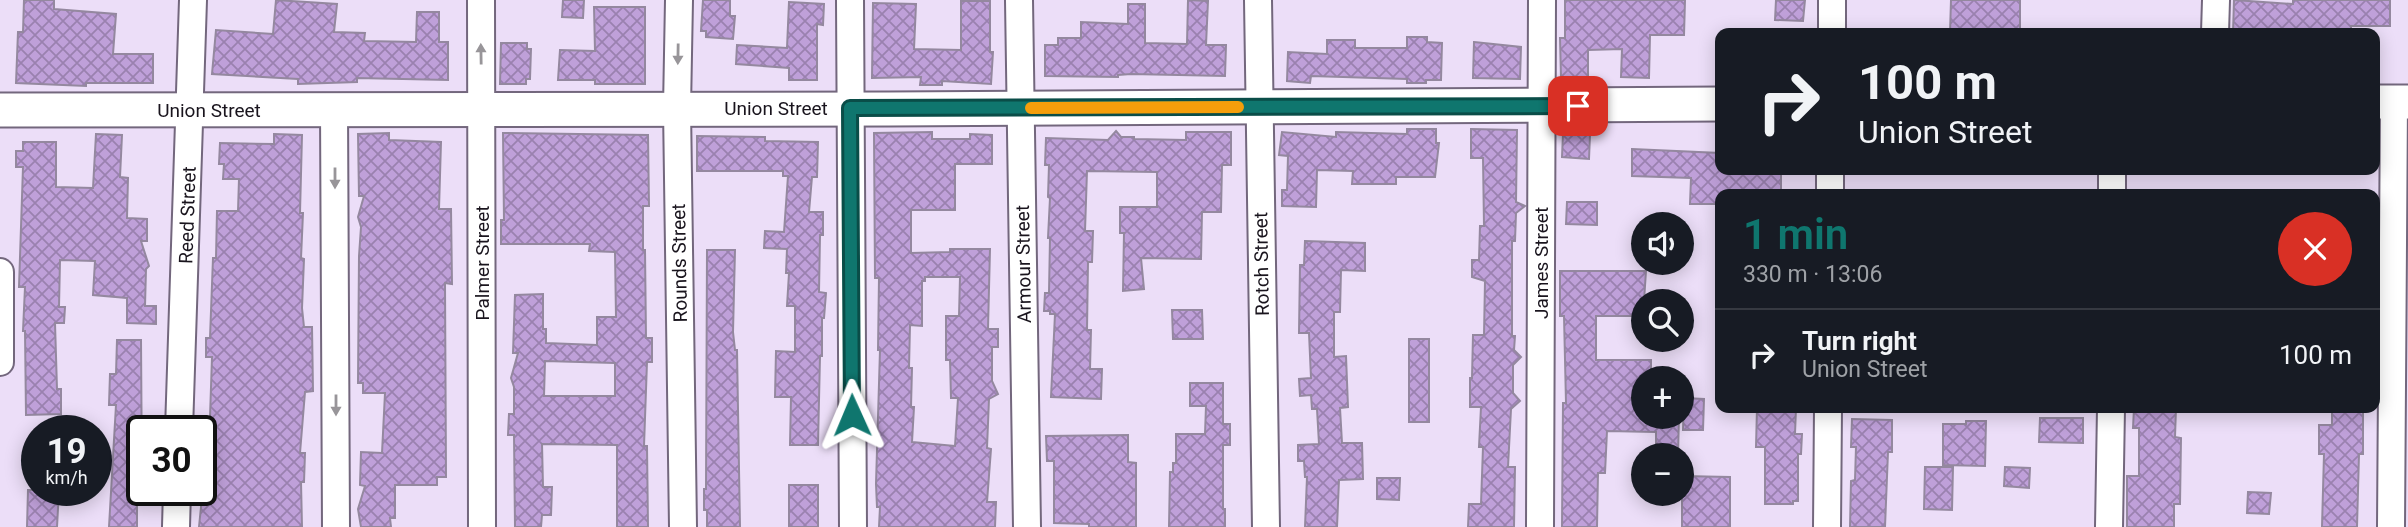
<!DOCTYPE html>
<meta charset="utf-8">
<style>
body{margin:0;font-family:Roboto,sans-serif;background:#242831;color:#f1f3f6;height:100vh;display:flex;flex-direction:column;font-size:26px;white-space:nowrap}
*{box-sizing:border-box;margin:0}
p{font-size:23px;color:#9ea1a6}
.icon{flex:none;width:38px;height:38px;fill:none;stroke:currentColor;stroke-width:2;stroke-linecap:round;stroke-linejoin:round}
.map{position:relative;flex:1;overflow:hidden}
.panel{position:absolute;left:1715px;top:189px;width:665px;height:224px;display:flex;flex-direction:column;background:#171b24;border-radius:14px;box-shadow:0 4px 18px #0003}
.panel>*{flex:none}
.top-card{position:absolute;left:1715px;top:28px;width:665px;height:147px;border-radius:14px;box-shadow:0 4px 18px #0003;background:#171b24;color:#f1f3f6;overflow:hidden}
.buttons{position:absolute;left:1631px;top:212px;display:grid;gap:14px}
.buttons a{display:grid;place-items:center;width:63px;height:63px;border-radius:50%;background:#171b24;box-shadow:0 4px 18px #0003;font-size:35px}
.speed{position:absolute;left:21px;top:415px;display:flex;gap:14px;font-size:35px;font-weight:700;text-align:center}
.speed>*{display:grid;place-content:center;width:91px;height:91px;border-radius:50%;background:#171b24;box-shadow:0 4px 18px #0003;line-height:1}
.speed small{font-size:18px;font-weight:400}
.speed .limit{border:4px solid #111;border-radius:10px;background:#fff;color:#111}
.pin{position:absolute;display:grid;place-items:center;width:60px;height:60px;color:#fff;margin:-30px;border-radius:14px;box-shadow:0 4px 10px #0006}
.me{position:absolute;width:77px;margin:-38px;rotate:359deg;stroke-linejoin:round;filter:drop-shadow(0 0 5px #0008)}
.turn{display:flex;align-items:center;gap:24px;height:147px;padding:0 28px;font-size:32px}
.turn .icon{width:91px;height:91px;stroke-width:2.5}
.turn b{display:block;font-size:49px;line-height:60px}
.round{display:grid;place-items:center;flex:none;width:74px;height:74px;border-radius:37px;background:#242831}
.overview{display:flex;align-items:center;justify-content:space-between;height:119px;padding:0 28px}
h1{font-size:42px;font-weight:600;line-height:52px;color:#0f766e}
ul{padding:0;list-style:none}
li{display:flex;align-items:center;gap:21px;height:91px;padding:0 28px;border-top:2px solid #363941}
li div{flex:1}
li b{display:block;font-size:26px}
li em{font-style:normal}
.map>svg:first-child{display:block}
.building{fill:url(#building-cross-hatch);stroke:#94889f;stroke-width:2;fill-rule:evenodd}
.lines{fill:none;stroke-linecap:round;stroke-linejoin:round}
.minor-casing{stroke:#73677d;stroke-width:30}
.major-casing{stroke:#73677d;stroke-width:37}
.minor{stroke:#fff;stroke-width:26}
.major{stroke:#fff;stroke-width:33}
.oneway{fill:#989599}
.route-casing{stroke:#0a4d48;stroke-width:18}
.route{stroke:#0f766e;stroke-width:12}
.slow{stroke:#f59e0b;stroke-width:12}
.labels{text-anchor:middle;stroke-width:7;stroke-linejoin:round;paint-order:stroke}
.street-label{font-size:19px;fill:#19141d;stroke:#fff}
</style>
<div class="map">
<svg width="2408" height="527" viewBox="0 0 2408 527">
<defs>
<pattern id="building-cross-hatch" width="8" height="8" patternUnits="userSpaceOnUse" patternTransform="scale(1.75)"><rect width="8" height="8" fill="#bfa0d9"/><path d="M0 0l8 8M0 8l8-8" fill="none" stroke="#9a81af"/></pattern>
</defs>
<rect width="100%" height="100%" fill="#ecdef8"/>
<!-- building -->
<g class="building">
<path d="M24,0H54V9L116,14L113,54H153V83H86V86L16,83L18,32H23Z"/>
<path d="M276,0L337,4L334,32L365,33L364,41L416,42L417,12H439V42H448V80L357,78V82L298,84V79L212,74L216,30L273,34Z"/>
<path d="M563,0H584L583,18L562,17Z"/>
<path d="M703,0H730V16H735L733,39L706,37V31H701Z"/>
<path d="M1188,0L1208,1L1206,45H1226L1225,76L1131,74L1118,75V77L1045,76V45H1058V38H1081V22L1128,24V4H1145V43L1187,44Z"/>
<path d="M1565,0H1685L1684,35H1650L1649,78L1621,77L1622,49L1588,50V78H1561L1560,38H1565Z"/>
<path d="M1776,0H1805L1803,21L1775,20Z"/>
<path d="M1951,0H2020V33H1950Z"/>
<path d="M2234,0L2293,4V0H2390V26H2351V33H2233Z"/>
<path d="M961,1H990V52H993L991,84L942,81V85H920L921,77L872,78L873,3L916,4L914,49L961,50Z"/>
<path d="M789,2L824,4L823,25L817,24V80H789V68L736,64L737,45L787,48Z"/>
<path d="M594,7H645V84H595V80H558L560,50L595,51Z"/>
<path d="M1407,37H1427V42L1442,43L1441,80H1426V83H1407V79L1311,76L1310,83L1287,81L1288,52L1327,54V40H1355V48H1407Z"/>
<path d="M1474,42L1521,47L1520,79L1473,78Z"/>
<path d="M501,43H527V49H531L530,79H526V84H500Z"/>
<path d="M1567,127L1587,128V134L1590,135L1589,159L1562,157L1563,134H1567Z"/>
<path d="M1407,129H1436V143H1439L1435,177H1396V184H1352L1353,171L1317,170L1316,207L1282,206V190H1287L1288,156L1279,155L1282,132L1336,137V132L1407,134Z"/>
<path d="M1471,129L1517,130L1516,202L1525,206L1516,213L1515,241H1512V336H1515L1514,350L1521,357L1513,365V393L1520,401L1511,409L1508,467H1515L1514,527H1468L1469,504H1481L1483,447H1479L1481,407H1470V378H1472L1473,335H1484L1485,281L1472,277V260H1479L1480,226H1484L1483,158H1471Z"/>
<path d="M1116,131L1121,137H1134V139L1186,140V132H1231V165H1222L1221,212H1202L1201,259L1141,258L1144,289L1123,291L1124,233H1120V207H1157V172L1087,171L1085,231H1093L1092,262H1088L1087,330H1091L1090,369H1102L1101,399L1051,397L1055,314H1050V311H1044L1045,293H1049L1050,238H1048L1050,198L1048,197L1049,165H1045L1046,138L1108,140Z"/>
<path d="M932,132V139H970V134L992,135V164H955V210H911V253L950,252V249H990L988,329H998V347H992V381L998,394L989,399L987,448L991,449L987,502H996L995,527H879L880,507H877L876,484L880,350H878L879,278H875L874,133ZM925,277H960L959,316H946V360H950L951,398H958L955,446L912,442L914,407H911L912,368H909L910,325L922,326V281H925Z"/>
<path d="M389,133V140L441,142L439,209H451L452,284L445,283L446,477H437V485H395V518H390L391,527H361L358,509L365,486L360,485L361,452L382,453L385,393H363V383H358L359,256L361,227L358,217L364,196H359L358,134Z"/>
<path d="M503,133L648,135L649,206H643V250H645L646,338H652V362H647L644,446H647L648,527H617V445L542,444L543,487H552L551,515H542L541,527H515L514,435H508L509,414H514V387L511,378L518,353H513L515,295L543,294V329H546V343L597,345V317H616L615,252L589,251L590,244H501V220H504ZM545,361L615,363V396H544Z"/>
<path d="M96,134L122,135L120,177L128,178L127,218L147,219V241H141L149,266L146,269L145,306H156V324L127,323V298L93,295L95,261L60,260L59,307H65L64,323H55L57,389H61V414L26,415L25,331H23L25,287H19L23,167H16V151H23V142H56V187L93,188Z"/>
<path d="M274,134L302,135L300,213H303L301,258L304,259L302,308L304,327H312L313,391L305,392L300,453H305L304,482H301L302,527H199L210,417L212,357H206V338H210L213,258H216L217,211H238L239,179H223L224,164H219L220,143L274,144Z"/>
<path d="M697,136L765,137V141L818,142L817,177H812L809,212H823V235H820L819,292L826,293L824,318H822V356H820L818,445H790L791,397H775L776,351L795,352V306H787L789,273H786L787,249L764,248L765,231L784,232L788,176H783V171H697Z"/>
<path d="M1632,149L1720,153V170H1781V194H1720V204H1690L1691,178L1632,176Z"/>
<path d="M1567,202H1597V225L1566,224Z"/>
<path d="M1305,241L1365,243V271L1341,270L1340,312H1334V357L1346,356L1348,407L1340,408L1342,443H1362L1363,479L1339,480L1337,527H1305L1307,477H1305L1304,461H1298V445L1319,444L1317,409H1312L1311,395L1300,396L1299,379L1311,378L1309,333H1299L1300,265H1304Z"/>
<path d="M707,250H735L733,332L735,350H737L740,527H707V510H704V489H706Z"/>
<path d="M1560,271H1646L1643,316H1596V360H1651V378H1643V416H1679L1678,455H1656V432L1607,431L1605,473H1598L1597,527H1562L1563,403H1566L1564,316H1560Z"/>
<path d="M1172,310H1202L1203,339H1173Z"/>
<rect x="1409" y="339" width="20" height="83"/>
<path d="M117,340H141L142,485L141,502H137V527H109L116,405H109L110,374H116Z"/>
<path d="M1190,383H1223V424H1230V445H1223V509H1225V527H1169L1170,472H1173V463H1176V434H1205L1206,406H1190Z"/>
<path d="M1684,398L1704,399L1703,430H1683Z"/>
<path d="M1757,408H1796L1795,434H1802L1801,454H1798V501H1793V504H1765V447H1756Z"/>
<path d="M2134,408H2176L2175,437L2181,438L2180,504H2174V527H2127V476H2139V428H2133Z"/>
<path d="M2332,408H2363V454H2359L2357,527H2322L2324,454H2319V425H2332Z"/>
<path d="M2040,418H2083V443L2039,442Z"/>
<path d="M1852,419L1892,420V452H1888L1885,527H1850L1851,481L1855,480L1856,447H1851Z"/>
<path d="M1966,421H1986L1985,466L1943,465V424H1966Z"/>
<path d="M1128,435V462L1136,463V527H1089V524L1054,523V461H1047L1046,436Z"/>
<path d="M1925,467H1953L1952,510L1924,509Z"/>
<path d="M2005,467L2030,468L2029,488L2004,486Z"/>
<path d="M1682,476L1730,477V527H1682Z"/>
<path d="M1377,478H1400L1399,500L1377,499Z"/>
<rect x="789" y="485" width="29" height="42"/>
<path d="M28,490H59L57,527H27Z"/>
<path d="M2248,492L2271,493L2269,514L2247,513Z"/>
</g>
<g class="lines">
<!-- minor casing -->
<g class="minor-casing">
<g id="minor">
<path d="M481,0L482,527"/>
<path d="M679,0L677,108L683,527"/>
<path d="M850,0L853,527"/>
<path d="M1019,0L1027,527"/>
<path d="M1258,0L1266,527"/>
<path d="M1832,33V0"/>
<path d="M2215,33L2216,0"/>
<path d="M334,109L336,527"/>
<path d="M1830,194V170"/>
<path d="M2112,194V170"/>
<path d="M0,272V362"/>
<path d="M179,430L193,0"/>
<path d="M176,527L177,490"/>
<path d="M1540,527L1542,0"/>
<path d="M1827,527L1828,408"/>
<path d="M2109,527L2111,408"/>
<path d="M2391,527L2394,102"/>
</g>
</g>
<!-- major casing -->
<g class="major-casing">
<g id="major">
<path d="M2375,102H2408"/>
<path d="M0,110L889,109L1720,104"/>
</g>
</g>
<!-- minor -->
<use href="#minor" class="minor"/>
<!-- major -->
<use href="#major" class="major"/>
</g>
<!-- one-way arrows -->
<defs><path id="oneway-solid" d="M-6-.8H1V-3.2L6.5 0L1 3.2V.8H-6Z" transform="scale(1.75)"/></defs>
<g class="oneway">
<use href="#oneway-solid" transform="translate(481 54) rotate(-91)"/>
<use href="#oneway-solid" transform="translate(678 54) rotate(91)"/>
<use href="#oneway-solid" transform="translate(335 178) rotate(90)"/>
<use href="#oneway-solid" transform="translate(336 405) rotate(90)"/>
</g>
<g class="lines">
<!-- route casing -->
<g class="route-casing">
<path id="route" d="M852,415L850,108L1578,106"/>
</g>
<!-- route -->
<use href="#route" class="route"/>
<!-- slow -->
<path class="slow" d="M1031,108L1238,107"/>
</g>
<g class="labels">
<!-- street labels -->
<g class="street-label">
<text x="776" y="115">Union Street</text>
<text x="209" y="117">Union Street</text>
<text transform="translate(187 215) rotate(-88)" y="7">Reed Street</text>
<text transform="translate(482 263) rotate(-90)" y="7">Palmer Street</text>
<text transform="translate(679 263) rotate(-91)" y="7">Rounds Street</text>
<text transform="translate(1541 263) rotate(-90)" y="7">James Street</text>
<text transform="translate(1023 264) rotate(-91)" y="7">Armour Street</text>
<text transform="translate(1261 264) rotate(-91)" y="7">Rotch Street</text>
</g>
</g>
</svg>
<div class="buttons">
<a><svg class="icon" aria-label="sound" viewBox="0 0 24 24"><path d="M4 9h4l5-4v14l-5-4H4zM17 9q2 3 0 6"/></svg></a>
<a><svg class="icon" aria-label="search" viewBox="0 0 24 24"><circle cx="10" cy="10" r="6"/><path d="M15 15l6 6"/></svg></a>
<a>+</a>
<a>−</a>
</div>
<div class="speed"><div>19<small>km/h</small></div><div class="limit">30</div></div>
<div class="pin" style="left:1578px;top:106px;background:#d93025"><svg class="icon" aria-label="arrive" viewBox="0 0 24 24"><path d="M6 21V4h12l-3 4 3 4H6"/></svg></div>
<svg class="me" style="left:852px;top:415px" viewBox="-20 -20 40 40"><path d="M0-17L14 15 0 8-14 15z" fill="#0f766e" stroke="#fff" stroke-width="4"/></svg>
<div class="top-card">
<div class="turn"><svg class="icon" aria-label="right" viewBox="0 0 24 24"><path d="M7 20v-9h11M14 6l5 5-5 5"/></svg><div><b>100 m</b>Union Street</div></div>
</div>
<section class="panel">
<div class="overview"><div><h1>1 min</h1><p>330 m · 13:06</p></div><a class="round" style="background:#d93025;color:#fff"><svg class="icon" aria-label="close" viewBox="0 0 24 24"><path d="M6 6l12 12M18 6L6 18"/></svg></a></div>
<ul>
<li><svg class="icon" aria-label="right" viewBox="0 0 24 24"><path d="M7 20v-9h11M14 6l5 5-5 5"/></svg><div><b>Turn right</b><p>Union Street</p></div><em>100 m</em></li>
</ul>
</section>
</div>
